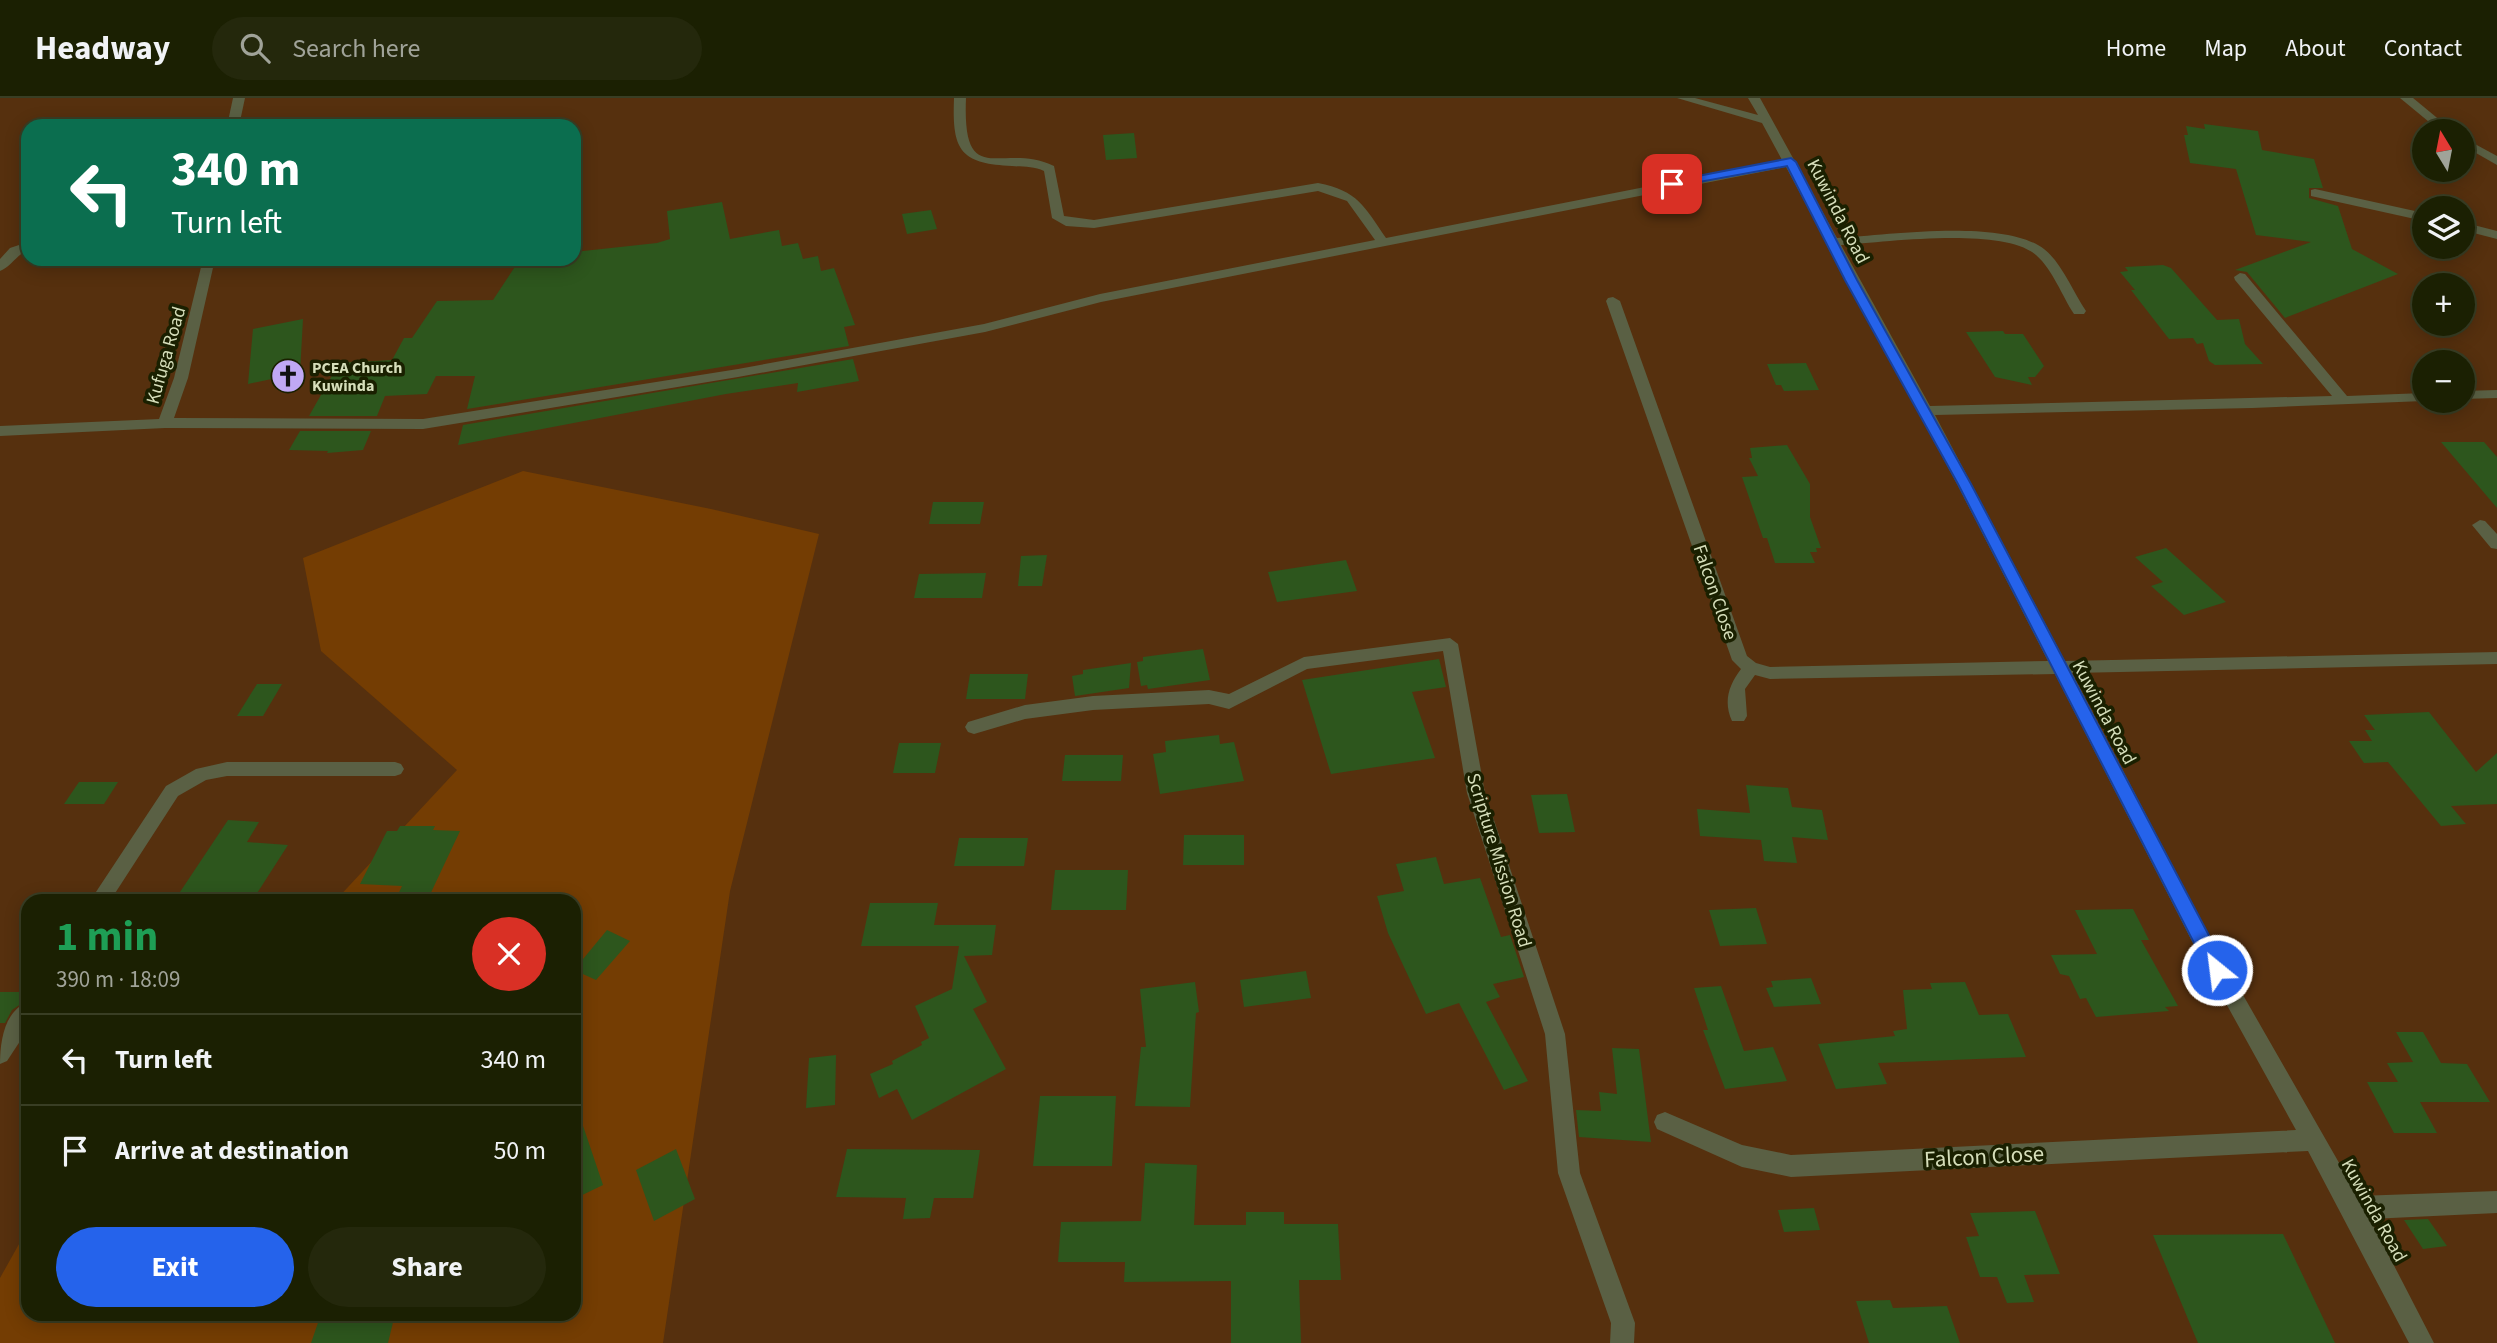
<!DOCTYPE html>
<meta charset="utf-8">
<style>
body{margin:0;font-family:"Source Sans 3",sans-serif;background:#24280c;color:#f1f3f6;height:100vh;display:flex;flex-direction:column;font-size:26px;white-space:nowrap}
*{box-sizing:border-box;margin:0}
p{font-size:23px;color:#a0a399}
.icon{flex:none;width:38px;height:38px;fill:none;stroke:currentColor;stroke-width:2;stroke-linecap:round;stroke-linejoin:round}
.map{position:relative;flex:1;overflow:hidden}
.panel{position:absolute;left:21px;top:796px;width:560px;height:427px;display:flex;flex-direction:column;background:#1b2002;border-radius:21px;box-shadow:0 4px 18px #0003,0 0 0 2px #393e24}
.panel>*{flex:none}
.guide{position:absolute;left:21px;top:21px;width:560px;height:147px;border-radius:21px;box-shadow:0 4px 18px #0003,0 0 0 2px #393e24;background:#0b6e4f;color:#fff;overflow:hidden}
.needle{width:46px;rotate:350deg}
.tools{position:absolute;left:2412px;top:21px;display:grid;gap:14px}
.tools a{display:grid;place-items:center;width:63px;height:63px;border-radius:50%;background:#1b2002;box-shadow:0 4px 18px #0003,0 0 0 2px #393e24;font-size:35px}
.pin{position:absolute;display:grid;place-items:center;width:60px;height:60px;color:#fff;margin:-30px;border-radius:14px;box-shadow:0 4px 10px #0006}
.me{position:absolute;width:77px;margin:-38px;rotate:331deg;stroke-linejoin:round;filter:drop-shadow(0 0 5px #0008)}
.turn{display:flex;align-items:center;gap:24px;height:147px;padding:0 35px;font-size:32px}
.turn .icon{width:91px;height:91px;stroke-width:2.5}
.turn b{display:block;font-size:49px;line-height:60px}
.round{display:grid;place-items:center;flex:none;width:74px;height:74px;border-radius:37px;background:#24280c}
.headline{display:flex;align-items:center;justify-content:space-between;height:119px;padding:0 35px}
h1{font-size:42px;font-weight:700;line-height:52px;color:#1e9e55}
.action{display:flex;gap:14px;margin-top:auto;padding:14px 35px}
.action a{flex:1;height:80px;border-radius:42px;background:#2563eb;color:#fff;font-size:28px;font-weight:700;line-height:80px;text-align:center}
.action a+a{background:#24280c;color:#f1f3f6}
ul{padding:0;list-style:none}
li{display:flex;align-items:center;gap:21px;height:91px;padding:0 35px;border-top:2px solid #393e24}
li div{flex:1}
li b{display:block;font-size:26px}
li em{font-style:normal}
header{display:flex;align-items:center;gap:42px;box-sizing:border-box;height:98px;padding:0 35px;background:#1b2002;border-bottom:2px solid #393e24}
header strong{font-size:33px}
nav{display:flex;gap:38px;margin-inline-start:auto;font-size:24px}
.search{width:490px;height:63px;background:#24280c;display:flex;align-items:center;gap:18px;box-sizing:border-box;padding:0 24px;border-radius:38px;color:#a0a399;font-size:26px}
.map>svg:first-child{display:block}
.green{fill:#56300e;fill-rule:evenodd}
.forest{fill:#743d03}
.building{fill:#2d561d}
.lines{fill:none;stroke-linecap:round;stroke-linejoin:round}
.minor{fill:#5a6044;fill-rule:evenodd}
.route{fill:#2563eb;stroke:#184099;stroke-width:2}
.labels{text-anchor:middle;stroke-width:7;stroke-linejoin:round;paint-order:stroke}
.far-poi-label{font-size:16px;font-weight:bold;fill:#d6deba;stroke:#1a2000;text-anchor:start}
.street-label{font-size:19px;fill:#d6deba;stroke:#1a2000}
.near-street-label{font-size:23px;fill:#d6deba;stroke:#1a2000}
</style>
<header>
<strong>Headway</strong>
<div class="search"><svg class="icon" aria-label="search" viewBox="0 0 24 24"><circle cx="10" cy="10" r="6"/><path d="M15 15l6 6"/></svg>Search here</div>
<nav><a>Home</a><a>Map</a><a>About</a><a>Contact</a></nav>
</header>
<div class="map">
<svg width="2497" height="1245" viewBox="0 0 2497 1245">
<rect width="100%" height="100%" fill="#242a02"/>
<!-- green -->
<path class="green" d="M0,0H2497V1245H0ZM28,28H574V161H28ZM2424,33H2462V72H2424ZM2424,110H2462V149H2424ZM2424,187H2462V226H2424ZM2424,264H2462V303H2424ZM28,803H574V1216H28Z"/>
<!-- forest -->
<path class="forest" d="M523,373L711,411L819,436L730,793L663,1245H0V1180L28,1130V1216H574V803H335L457,672L321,553L303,460Z"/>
<!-- building -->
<g class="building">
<path d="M2204,26L2258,33L2262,52L2314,61L2323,90H2309V100L2338,108L2352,151L2398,176L2285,220L2247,174L2235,172L2311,144L2256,137L2236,71L2190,65L2184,37H2188L2186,28L2205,31Z"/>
<path d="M1134,35L1137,60L1106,62L1103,37Z"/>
<path d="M722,104L730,141L779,132L782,148L798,145L803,161L818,158L821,173L834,170L855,227L844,229L849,248L467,311L475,278H436L427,296L385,298L377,318H309L339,265L392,262L404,240H412L437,203L493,202L520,161H574V154L657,145L670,141L667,113Z"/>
<path d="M931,112L937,131L907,136L902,116Z"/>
<path d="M2163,167L2171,170L2217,222L2239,221L2245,246L2263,266L2215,267L2209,263L2203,245L2197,246L2193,240L2169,241L2131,192H2135L2120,174L2128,173L2125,169Z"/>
<path d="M303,221L300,275L248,286L253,231Z"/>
<path d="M2003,233L2005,236H2023L2044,268L2035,279H2028L2032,287L1995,279L1966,234Z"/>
<path d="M853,261L859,283L797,294L798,285L726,296L458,347L463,327Z"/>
<path d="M1806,265L1819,292L1784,293L1781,287H1776L1767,266Z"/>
<path d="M300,333H371L363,352L327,355L328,353L289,352Z"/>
<path d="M2441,344H2484L2497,359V410Z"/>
<path d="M1787,347L1810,386V419L1821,450H1816L1817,454H1810L1815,465H1775L1767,440H1763L1742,379L1758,378L1749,360H1752L1750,350Z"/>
<path d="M933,404H984L980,426H929Z"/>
<path d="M2166,450L2226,504L2184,517L2151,488L2163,484L2135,459Z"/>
<path d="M1047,457L1042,488H1018L1021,458Z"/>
<path d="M1346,462L1357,493L1277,504L1268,474Z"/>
<path d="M986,475L982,500H914L919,476Z"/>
<path d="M1203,551L1210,582L1148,591L1147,587L1141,588L1137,564L1143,563V559Z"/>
<path d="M1439,561L1446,589L1412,594L1435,660L1331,676L1302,582Z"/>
<path d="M1131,565L1129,590L1075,598L1072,578L1083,576V572Z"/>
<path d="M970,576H1028L1025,601H966Z"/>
<path d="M257,586H282L263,618H237Z"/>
<path d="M2429,614L2476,674L2497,655V706L2451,708L2466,726L2441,728L2388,664L2364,665L2349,643H2372L2365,632H2375L2364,617Z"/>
<path d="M1219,637L1220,646L1234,644L1244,683L1160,696L1153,656L1166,654L1165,643Z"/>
<path d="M899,645H941L935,675H893Z"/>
<path d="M1065,657H1123L1121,683H1062Z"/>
<path d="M79,684H118L104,706H64Z"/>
<path d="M1746,687L1788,690L1792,709L1822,712L1828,742L1792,739L1797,765L1764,763L1761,742L1700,738L1697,711L1750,715Z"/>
<path d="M1567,696L1575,734L1539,735L1531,697Z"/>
<path d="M228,722L259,724L247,744L288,747L252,803H174Z"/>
<path d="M400,728H435L433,732L460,733L427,803H395L402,788L360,786L387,733H397Z"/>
<path d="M1184,737H1244V767H1183Z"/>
<path d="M959,740H1028L1024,768H954Z"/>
<path d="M1436,759L1444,786L1480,780L1501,839L1510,837L1524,879L1493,886L1500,899L1486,904L1528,983L1504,992L1459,905L1426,916L1388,835L1377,798L1404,793L1396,766Z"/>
<path d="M1055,772H1128L1126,812H1051Z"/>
<path d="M870,805H938L934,827H996L992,857L964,858L987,904L973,911L1006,971L912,1022L897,991L879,1000L870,976L893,966L892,963L922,947L921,944L929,940L915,908L952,891L959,848H861Z"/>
<path d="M1756,810L1767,846L1720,848L1709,812Z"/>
<path d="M2133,811L2149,842H2141L2178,908L2165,909L2169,913L2096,919L2086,900L2080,901L2069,878L2060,876L2051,857L2097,856L2075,812Z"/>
<path d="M607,832L630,843L596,882L574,872Z"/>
<path d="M1306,873L1311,900L1244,909L1240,882Z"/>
<path d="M1811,880L1821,906L1774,909L1766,890L1773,889L1771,883Z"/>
<path d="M1195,884L1199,914L1196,915L1190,1009L1135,1008L1141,949H1146L1140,891Z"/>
<path d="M1965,884L1979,917L2008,916L2026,959L1878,965L1887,986L1836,991L1818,946L1895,938L1893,933L1907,931L1903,892L1932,891L1930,885Z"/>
<path d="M1721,888L1744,953L1773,949L1787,983L1725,991L1703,932H1708L1694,890Z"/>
<path d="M0,894H28V901L12,912L5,925H0Z"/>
<path d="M2396,934H2423L2441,965L2467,966L2490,1004H2420L2437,1035H2394L2367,984H2398L2387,965L2413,964Z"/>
<path d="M1612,950L1639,951L1651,1044L1579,1039L1576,1012L1601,1013L1599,994L1617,996Z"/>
<path d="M836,957L835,1007L806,1010L809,960Z"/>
<path d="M1040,998H1116L1112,1068H1033Z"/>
<path d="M574,1013H578L603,1087L574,1101Z"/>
<path d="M676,1051L695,1101L654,1123L636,1072Z"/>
<path d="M847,1051L980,1052L973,1100H934L930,1120L903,1121L906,1100L836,1099Z"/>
<path d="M1145,1065L1197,1067L1194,1127H1246V1114H1284V1126H1338L1341,1182H1299L1301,1245H1231V1183L1124,1184L1125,1164H1058L1061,1124L1141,1123Z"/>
<path d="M1814,1110L1820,1132L1784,1134L1778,1112Z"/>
<path d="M2035,1113L2060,1176L2024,1177L2034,1204L2007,1205L1997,1179H1980L1966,1139L1979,1138L1970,1115Z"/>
<path d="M2428,1121L2447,1148L2423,1151L2404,1122Z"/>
<path d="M2283,1136L2335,1245H2198L2153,1137Z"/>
<path d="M1890,1202L1893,1210L1947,1208L1960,1245H1869L1856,1203Z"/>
<path d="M321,1216H395L388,1245H311Z"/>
</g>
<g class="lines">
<!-- minor -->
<g class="minor">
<path d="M233,0H245L239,28H227Z"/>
<path d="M954,0H966C962,94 1002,43 1054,68L1064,118L1094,122L1318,85C1358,93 1364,108 1386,140L1782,62L1762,25L1677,0H1695L1758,17L1748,0H1760L1837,140C1887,137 2003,120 2044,151C2062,165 2073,194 2086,213L2084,216H2074C2062,198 2053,172 2036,157C2003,128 1885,144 1841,147L1930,308L2332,298L2235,182L2234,179L2240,175L2245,176L2347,298L2424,295V303H2427H2424L2252,310L1935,317L2065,563L2497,554V566L2072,575L2211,841L2358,1098L2497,1093V1115L2370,1121L2434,1245H2409L2308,1053L1791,1079L1742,1069L1657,1031L1654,1024L1657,1017L1665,1014L1742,1047L1791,1057L2296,1032L2197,853L2055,576L1770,581L1755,577L1745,591L1747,618L1744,623H1732C1723,603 1729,587 1741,571L1732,562L1606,203L1608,200L1613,199L1620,203L1747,558L1756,565L1770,569L2048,563L1957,386L1786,69L1101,204L985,234L738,279L423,331L165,330L0,338V328L159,321L174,280L203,161H215L188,280L174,320L423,321L738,271L984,226L1100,196L1375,142L1347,103L1318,93L1094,130L1066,128L1052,120L1044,73C1034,68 1023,69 1012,68C959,66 952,51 954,0Z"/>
<path d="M2400,0H2413L2453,33H2440Z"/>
<path d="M2462,39L2497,58V67L2462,47Z"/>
<path d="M2315,91L2424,115V123L2311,98V92Z"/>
<path d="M2462,124L2497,133V141L2462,132Z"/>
<path d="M28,144V152C16,157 11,169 0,173V161L10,150Z"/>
<path d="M2497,292V300L2462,301V293Z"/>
<path d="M2480,422L2485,423L2497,436V451L2491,450L2472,427Z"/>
<path d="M1450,540L1458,546L1485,695L1565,936L1580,1075L1635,1225L1634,1245H1610L1611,1225L1558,1075L1545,936L1467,695L1443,553L1307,571L1229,611L1209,606L1093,612L1025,621L974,636L968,634L965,629L968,624L1025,607L1093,598L1209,592L1229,596L1304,559Z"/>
<path d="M227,664H395L401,666L404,671L401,676L395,678H227L206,682L178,698L110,803H90L166,688L196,671Z"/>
<path d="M28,904V931L7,963L0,966C0,944 4,913 28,904Z"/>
</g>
</g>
<!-- route -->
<path class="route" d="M1791,60L1796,64L1857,182L1971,386L2224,866L2227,872L2224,878L2217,880L2211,878L1958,386L1845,182L1787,68L1672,89L1667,86L1672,83Z"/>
<!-- icons -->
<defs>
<g id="church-disc" transform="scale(1.75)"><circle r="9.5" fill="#c0a8f4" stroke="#1a2000"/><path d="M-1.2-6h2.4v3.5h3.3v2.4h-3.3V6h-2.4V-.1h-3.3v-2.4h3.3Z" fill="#111"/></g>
</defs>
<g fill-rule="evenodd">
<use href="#church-disc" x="288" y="278"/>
</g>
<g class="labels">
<!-- far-poi labels -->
<g class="far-poi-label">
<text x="312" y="275">PCEA Church<tspan x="312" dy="18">Kuwinda</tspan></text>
</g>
<!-- street labels -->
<g class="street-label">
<text transform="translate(1839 113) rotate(63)" y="7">Kuwinda Road</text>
<text transform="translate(165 257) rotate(-74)" y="7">Kufuga Road</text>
<text transform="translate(1716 494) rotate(71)" y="7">Falcon Close</text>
<text transform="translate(2105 614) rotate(62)" y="7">Kuwinda Road</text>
<text transform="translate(1500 762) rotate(73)" y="7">Scripture Mission Road</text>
<text transform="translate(2375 1112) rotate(61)" y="7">Kuwinda Road</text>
</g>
<!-- near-street labels -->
<g class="near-street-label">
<text transform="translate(1984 1058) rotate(-3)" y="8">Falcon Close</text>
</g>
</g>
</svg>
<div class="tools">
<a><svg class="needle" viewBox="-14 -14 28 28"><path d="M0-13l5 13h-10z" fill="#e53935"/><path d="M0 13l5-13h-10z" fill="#a0a399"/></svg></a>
<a><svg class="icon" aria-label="layers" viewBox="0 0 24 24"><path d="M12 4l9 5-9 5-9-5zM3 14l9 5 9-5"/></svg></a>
<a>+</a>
<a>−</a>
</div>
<div class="pin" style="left:1672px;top:86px;background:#d93025"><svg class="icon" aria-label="arrive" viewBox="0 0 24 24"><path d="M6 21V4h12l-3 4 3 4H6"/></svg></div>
<svg class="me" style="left:2217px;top:872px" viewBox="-20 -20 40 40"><circle r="17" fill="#2563eb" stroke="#fff" stroke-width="3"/><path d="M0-11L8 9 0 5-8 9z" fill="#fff"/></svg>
<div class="guide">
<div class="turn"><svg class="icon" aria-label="left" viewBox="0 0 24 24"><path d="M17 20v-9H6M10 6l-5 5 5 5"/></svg><div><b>340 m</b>Turn left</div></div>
</div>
<section class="panel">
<div class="headline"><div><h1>1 min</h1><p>390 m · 18:09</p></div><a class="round" style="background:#d93025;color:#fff"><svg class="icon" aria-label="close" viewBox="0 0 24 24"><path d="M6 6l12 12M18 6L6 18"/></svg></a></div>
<ul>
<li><svg class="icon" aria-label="left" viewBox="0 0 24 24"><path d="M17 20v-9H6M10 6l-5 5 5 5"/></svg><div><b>Turn left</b></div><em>340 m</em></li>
<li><svg class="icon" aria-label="arrive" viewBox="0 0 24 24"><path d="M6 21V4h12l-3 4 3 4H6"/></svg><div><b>Arrive at destination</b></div><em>50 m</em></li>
</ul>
<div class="action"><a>Exit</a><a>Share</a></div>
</section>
</div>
